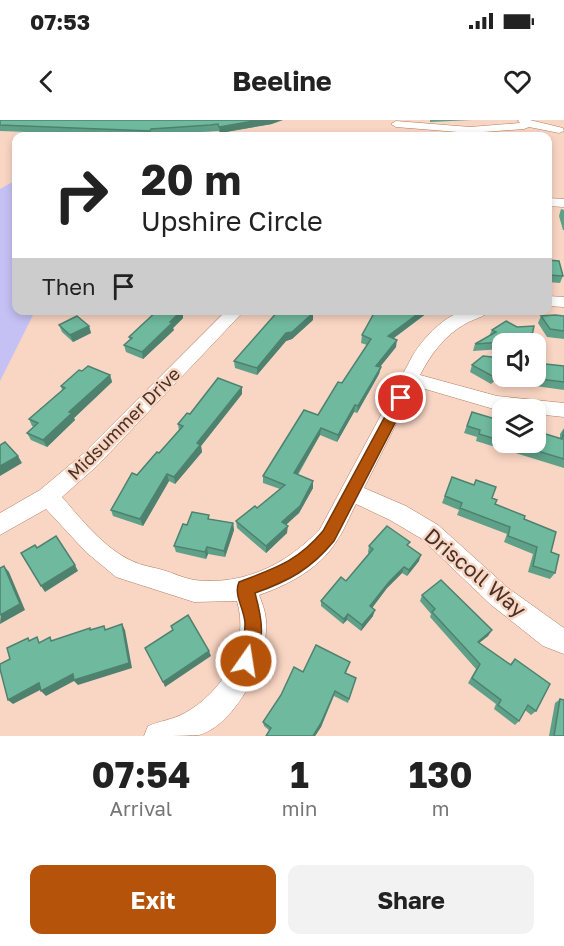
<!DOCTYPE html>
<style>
body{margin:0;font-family:"Golos Text",sans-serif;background:#f2f2f2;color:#222;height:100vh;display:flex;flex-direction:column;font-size:22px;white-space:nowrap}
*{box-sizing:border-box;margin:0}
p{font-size:20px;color:#767676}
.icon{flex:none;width:33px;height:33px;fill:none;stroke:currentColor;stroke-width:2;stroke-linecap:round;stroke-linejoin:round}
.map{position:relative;height:616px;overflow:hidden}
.details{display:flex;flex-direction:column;background:#fff;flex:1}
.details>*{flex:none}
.guide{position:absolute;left:12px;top:12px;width:540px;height:183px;border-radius:12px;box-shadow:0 3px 9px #0003;background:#fff;color:#222;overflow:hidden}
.buttons{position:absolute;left:492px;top:213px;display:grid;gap:12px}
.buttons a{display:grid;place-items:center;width:54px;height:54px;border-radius:12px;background:#fff;box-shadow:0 3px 9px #0003;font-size:30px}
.pin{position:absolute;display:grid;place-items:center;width:51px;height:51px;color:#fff;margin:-26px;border:3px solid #fff;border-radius:50%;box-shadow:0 2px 6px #0007}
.me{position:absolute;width:66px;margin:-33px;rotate:13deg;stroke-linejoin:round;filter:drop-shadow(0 0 4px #0008)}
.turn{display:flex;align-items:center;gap:21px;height:126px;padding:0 30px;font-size:27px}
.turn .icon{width:78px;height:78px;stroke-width:2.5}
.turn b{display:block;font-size:42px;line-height:51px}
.then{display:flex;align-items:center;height:57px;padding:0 30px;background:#0003;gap:12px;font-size:22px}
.eta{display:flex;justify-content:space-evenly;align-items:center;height:102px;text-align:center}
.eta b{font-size:36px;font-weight:700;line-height:42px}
.button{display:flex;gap:12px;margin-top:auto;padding:12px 30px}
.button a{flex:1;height:69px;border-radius:12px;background:#b45309;color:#fff;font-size:24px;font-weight:700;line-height:69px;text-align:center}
.button a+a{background:#f2f2f2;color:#222}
.status{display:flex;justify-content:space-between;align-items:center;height:42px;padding:0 30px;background:#fff;direction:ltr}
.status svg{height:16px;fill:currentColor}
header{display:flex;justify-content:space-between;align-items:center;height:78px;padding:0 30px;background:#fff;font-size:27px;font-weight:700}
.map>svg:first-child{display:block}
.green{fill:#c5c1f4}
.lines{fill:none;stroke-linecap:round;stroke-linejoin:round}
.minor-casing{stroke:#b27d61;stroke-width:1}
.minor{fill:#fff;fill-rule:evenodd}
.wall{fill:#5fa089}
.shaded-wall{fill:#4e826f}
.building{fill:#6fba9f;stroke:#4e826f;stroke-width:1.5}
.route{fill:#b45309;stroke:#753606;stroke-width:1.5}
.labels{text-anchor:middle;stroke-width:5;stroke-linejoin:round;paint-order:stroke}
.street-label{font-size:18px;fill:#483125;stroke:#f9d5c3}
.near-street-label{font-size:21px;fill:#483125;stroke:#f9d5c3}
</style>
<div class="status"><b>07:53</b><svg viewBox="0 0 49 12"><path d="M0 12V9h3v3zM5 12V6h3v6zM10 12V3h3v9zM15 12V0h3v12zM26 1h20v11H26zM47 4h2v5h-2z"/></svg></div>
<header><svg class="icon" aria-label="back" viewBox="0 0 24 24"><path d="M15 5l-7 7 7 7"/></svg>Beeline<svg class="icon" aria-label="heart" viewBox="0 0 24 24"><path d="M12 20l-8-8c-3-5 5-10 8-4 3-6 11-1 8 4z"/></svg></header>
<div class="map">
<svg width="564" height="616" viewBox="0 0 564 616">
<rect width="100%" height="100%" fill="#f9d5c3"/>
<!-- green -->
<path class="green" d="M16,60V190L35,191L0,261V69Z"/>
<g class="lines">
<!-- minor casing -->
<g class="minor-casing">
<g id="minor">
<path d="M518,0H530L563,8L564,11L559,13L529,7L524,9L470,13L396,7L391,4L396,1L470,7L520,3Z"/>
<path d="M548,78L564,79V87L548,86Z"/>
<path d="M548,176L564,177V187L548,186Z"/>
<path d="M227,190H245L98,345L62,377C81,399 105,429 132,441C142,446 153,447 163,450C173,453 183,458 194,460C244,466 287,444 320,409L413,235C424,217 446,194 467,190C474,189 483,190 491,190C485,197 473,199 465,204C444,216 431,234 420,255L497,276L564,283V297L536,294V290H497L415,266L364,368L406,386L438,405L508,468L564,508V534L543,526L490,484L422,419L390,400L356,384C349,397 344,411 336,422C319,449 288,465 259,475C262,483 266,492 266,502C269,538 236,605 199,615C185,616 159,616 144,616L148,606C159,601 172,600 183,594C224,572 250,526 237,481L194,482L116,457L86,432L46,389L0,415V393L40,370L84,333Z"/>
</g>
</g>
<!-- minor -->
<use href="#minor" class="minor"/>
</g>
<!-- wall -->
<g class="wall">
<path d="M0,0L272,4L220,13L219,11L152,15L151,16H134L0,11Z"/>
<path d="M430,0H472L430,2Z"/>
<path d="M561,89L564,90V110H563L559,96Z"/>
<path d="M548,140L563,156L560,163L548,162Z"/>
<path d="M158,190H188L183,195V198L173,208L174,210L143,239L126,232L124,225L130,220L129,217Z"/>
<path d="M379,190H431L394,218L396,227L380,247H381L379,254L357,293L354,292L337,322L320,315L298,355L313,368L299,393L286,405L287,413L266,433L237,408L236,401L257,388L280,369L263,363V356L318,295L342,263L367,225L361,223L362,215Z"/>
<path d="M541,196H564V219L547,217L538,203Z"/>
<path d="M313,200L292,219L286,221L257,255L235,248L234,241Z"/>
<path d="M59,205L89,206L91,213L73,222L62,212Z"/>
<path d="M492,210L531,220L530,224H502V229L473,231L475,224L489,216Z"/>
<path d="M502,238L491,264L470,252L472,245Z"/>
<path d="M564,246V270L528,265L527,256H536Z"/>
<path d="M82,251L110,255L112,262L74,298L75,300L47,327L31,320L27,313L34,307L32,306L29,299L62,270L61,266Z"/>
<path d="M242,274L201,326L202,332L175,364L169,361L143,406L113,396L111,390L137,355L159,333L179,311L178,304L190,294Z"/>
<path d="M472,292L502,301V322H536L560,318V314L564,308V348L476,321L477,317L464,313Z"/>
<path d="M452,357L492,378L495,384L524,399L551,432L555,453L550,459L528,452L533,434L504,422L507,414L457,395L459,390L442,383Z"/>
<path d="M210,399L233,403L234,410L225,437L208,434L206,439L176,432L174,426L187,405Z"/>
<path d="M369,426H408L419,441L407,456L402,453L387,468L372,488L373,496L361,511L347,500L343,504L321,486V481L346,461L369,434L368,432Z"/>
<path d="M422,475L492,510L488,516L479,523L510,544L515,539L536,591L531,595L525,590L519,601L515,605L494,589L496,584L468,563L476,549L430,497L431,494L420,481Z"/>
<path d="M350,542L346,553L356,558L348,583L334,576L321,607L315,616H266L270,611L264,606L263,602L303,552Z"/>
<path d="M560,579L564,616H549L555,583Z"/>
</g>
<!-- shaded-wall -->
<g class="shaded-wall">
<path d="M259,0H283L272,4L220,13L219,7Z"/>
<path d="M179,190H188L183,195V198L173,208L174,210L143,239L142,232L170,202Z"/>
<path d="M423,190H431L387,223L388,216Z"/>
<path d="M313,193V200L292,219L286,221L257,255V248L286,213Z"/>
<path d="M89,206L91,213L73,222L70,215Z"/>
<path d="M397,220L396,227L375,253L376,246Z"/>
<path d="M381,247L379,254L357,293L358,286Z"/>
<path d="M502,249V254L491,264L494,257Z"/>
<path d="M110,255L112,262L74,298L75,300L47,327L43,320L69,292Z"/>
<path d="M242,267V274L201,326L202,332L175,364L174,357L197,323Z"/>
<path d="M355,285L354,292L337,322L338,315Z"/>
<path d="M321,308L320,315L294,360V353Z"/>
<path d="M18,336L22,343L0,356V346Z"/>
<path d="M167,354L169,361L143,406L140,399Z"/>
<path d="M313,361V368L299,393L282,408V402Z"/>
<path d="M233,403L234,410L225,437L224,431Z"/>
<path d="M288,406L287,413L266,433V426Z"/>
<path d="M207,427L208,434L206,439L205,432Z"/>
<path d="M421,435L419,441L407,456L409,450Z"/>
<path d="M75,445L78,451L45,472L41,466Z"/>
<path d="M4,446L9,452L25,490L0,504Z"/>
<path d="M404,447L402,453L387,468L369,492L370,486L389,462Z"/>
<path d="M375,490L373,496L361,511L362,505Z"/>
<path d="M348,494L347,500L343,504L344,499Z"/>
<path d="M122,504L125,510L132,548L78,565L74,561L46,576L41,571Z"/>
<path d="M492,510L488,516L474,527L478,522Z"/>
<path d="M209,531L211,536L165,567L163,562Z"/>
<path d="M39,563L44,568L13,584L8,580Z"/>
<path d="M335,571L321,607L315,616H313Z"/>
</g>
<!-- building -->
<g class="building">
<path d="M0,0H259L219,7L218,4L210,5L151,9L150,11L0,5Z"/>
<path d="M548,140L559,141L563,156L548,155Z"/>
<path d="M158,190H182L170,202L172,203L142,232L124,225L132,218L129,217Z"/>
<path d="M279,190H308L313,193L292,212L286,213L257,248L234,241Z"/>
<path d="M379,190H423L388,216L397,220L376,246L381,247L358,286L355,285L338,315L321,308L294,353L313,361L300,386L282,402L288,406L266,426L236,401L255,386L257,388L285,365L263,356L304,290L318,295L338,262L342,263L371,219L362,215L373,195Z"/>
<path d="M555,195L564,196V211L550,209L541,196Z"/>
<path d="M77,196L89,206L70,215L59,205Z"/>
<path d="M506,201L517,207L534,206L531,220L475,224L496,212L492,210Z"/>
<path d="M483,236L502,238V249L494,257L472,245Z"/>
<path d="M536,243L564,246V262L531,258V256H536Z"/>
<path d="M88,246L110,255L69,292L72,293L43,320L27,313L38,303L29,299L65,268L61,266L79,250L82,251Z"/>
<path d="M218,258L242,267L197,323L200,325L174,357L167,354L140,399L111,390L132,353L137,355L157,332L159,333L183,306L178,304L187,293L190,294Z"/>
<path d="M472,292L502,301V321L479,314L480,310L467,306Z"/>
<path d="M564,310V339L508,322H536V311L562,319Z"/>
<path d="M5,322L18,336L0,346V325Z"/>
<path d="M452,357L474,365L476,360L496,367L492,378L497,380L495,384L525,396L524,399L556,412L551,432L559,435L555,453L533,446L537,427L508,416L510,407L460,388L462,383L445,376Z"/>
<path d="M192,392L209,395L208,399L233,403L224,431L207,427L205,432L174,426L183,404L187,405Z"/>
<path d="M387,406L410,422L407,425L421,435L409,450L404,447L389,462L370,486L375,490L362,505L348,494L344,499L321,481L341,457L346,461L373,429L369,426Z"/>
<path d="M56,416L75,445L41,466L21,433L35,425L37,428Z"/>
<path d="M4,446L20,484L0,495V448Z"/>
<path d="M441,460L492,510L478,522L511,545L515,539L550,564L536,591L528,585L519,601L498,585L501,580L472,558L480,544L432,492L435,489L422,475Z"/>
<path d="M188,495L209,531L163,562L145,528L173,510L171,506Z"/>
<path d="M122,504L129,543L74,560L73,554L41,571L39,563L8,580L0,549V544L10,539L7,528L28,518L29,521L37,517L39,523L50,517L51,521L90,508V510L104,506L105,510Z"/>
<path d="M316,525L350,542L345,553L356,558L349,579L335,571L321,603L313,616H266L271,608L263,602L281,575L294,547L303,552Z"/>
<path d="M560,579L564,580V616H554Z"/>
</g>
<!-- route -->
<path class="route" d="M401,273L408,278L334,421C311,449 289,461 255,473C263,502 265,519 253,548L246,550L240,548L237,541C242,530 245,516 245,504C245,490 233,475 239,462C275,448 297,442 323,411L395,278Z"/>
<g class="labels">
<!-- street labels -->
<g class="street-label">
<text transform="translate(124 304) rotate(-45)" y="6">Midsummer Drive</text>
</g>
<!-- near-street labels -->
<g class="near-street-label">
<text transform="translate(475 453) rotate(40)" y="7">Driscoll Way</text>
</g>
</g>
</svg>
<div class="buttons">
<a><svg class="icon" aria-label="sound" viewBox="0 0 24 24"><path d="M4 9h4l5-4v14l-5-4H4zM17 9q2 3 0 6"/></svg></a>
<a><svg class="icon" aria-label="layers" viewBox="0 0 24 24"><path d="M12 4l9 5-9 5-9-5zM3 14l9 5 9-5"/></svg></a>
</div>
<div class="pin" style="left:401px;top:278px;background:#d93025"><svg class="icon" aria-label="arrive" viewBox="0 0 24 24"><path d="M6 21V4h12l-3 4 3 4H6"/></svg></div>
<svg class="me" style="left:246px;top:541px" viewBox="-20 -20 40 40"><circle r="17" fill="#b45309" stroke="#fff" stroke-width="3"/><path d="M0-11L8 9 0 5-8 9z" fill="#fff"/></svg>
<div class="guide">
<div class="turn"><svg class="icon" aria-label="right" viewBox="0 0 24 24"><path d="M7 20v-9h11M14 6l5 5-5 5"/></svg><div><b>20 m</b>Upshire Circle</div></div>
<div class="then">Then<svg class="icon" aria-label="arrive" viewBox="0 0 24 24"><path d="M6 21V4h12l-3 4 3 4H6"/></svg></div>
</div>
</div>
<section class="details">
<div class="eta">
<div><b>07:54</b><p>Arrival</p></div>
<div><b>1</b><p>min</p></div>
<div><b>130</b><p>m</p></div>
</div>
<div class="button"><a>Exit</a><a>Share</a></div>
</section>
